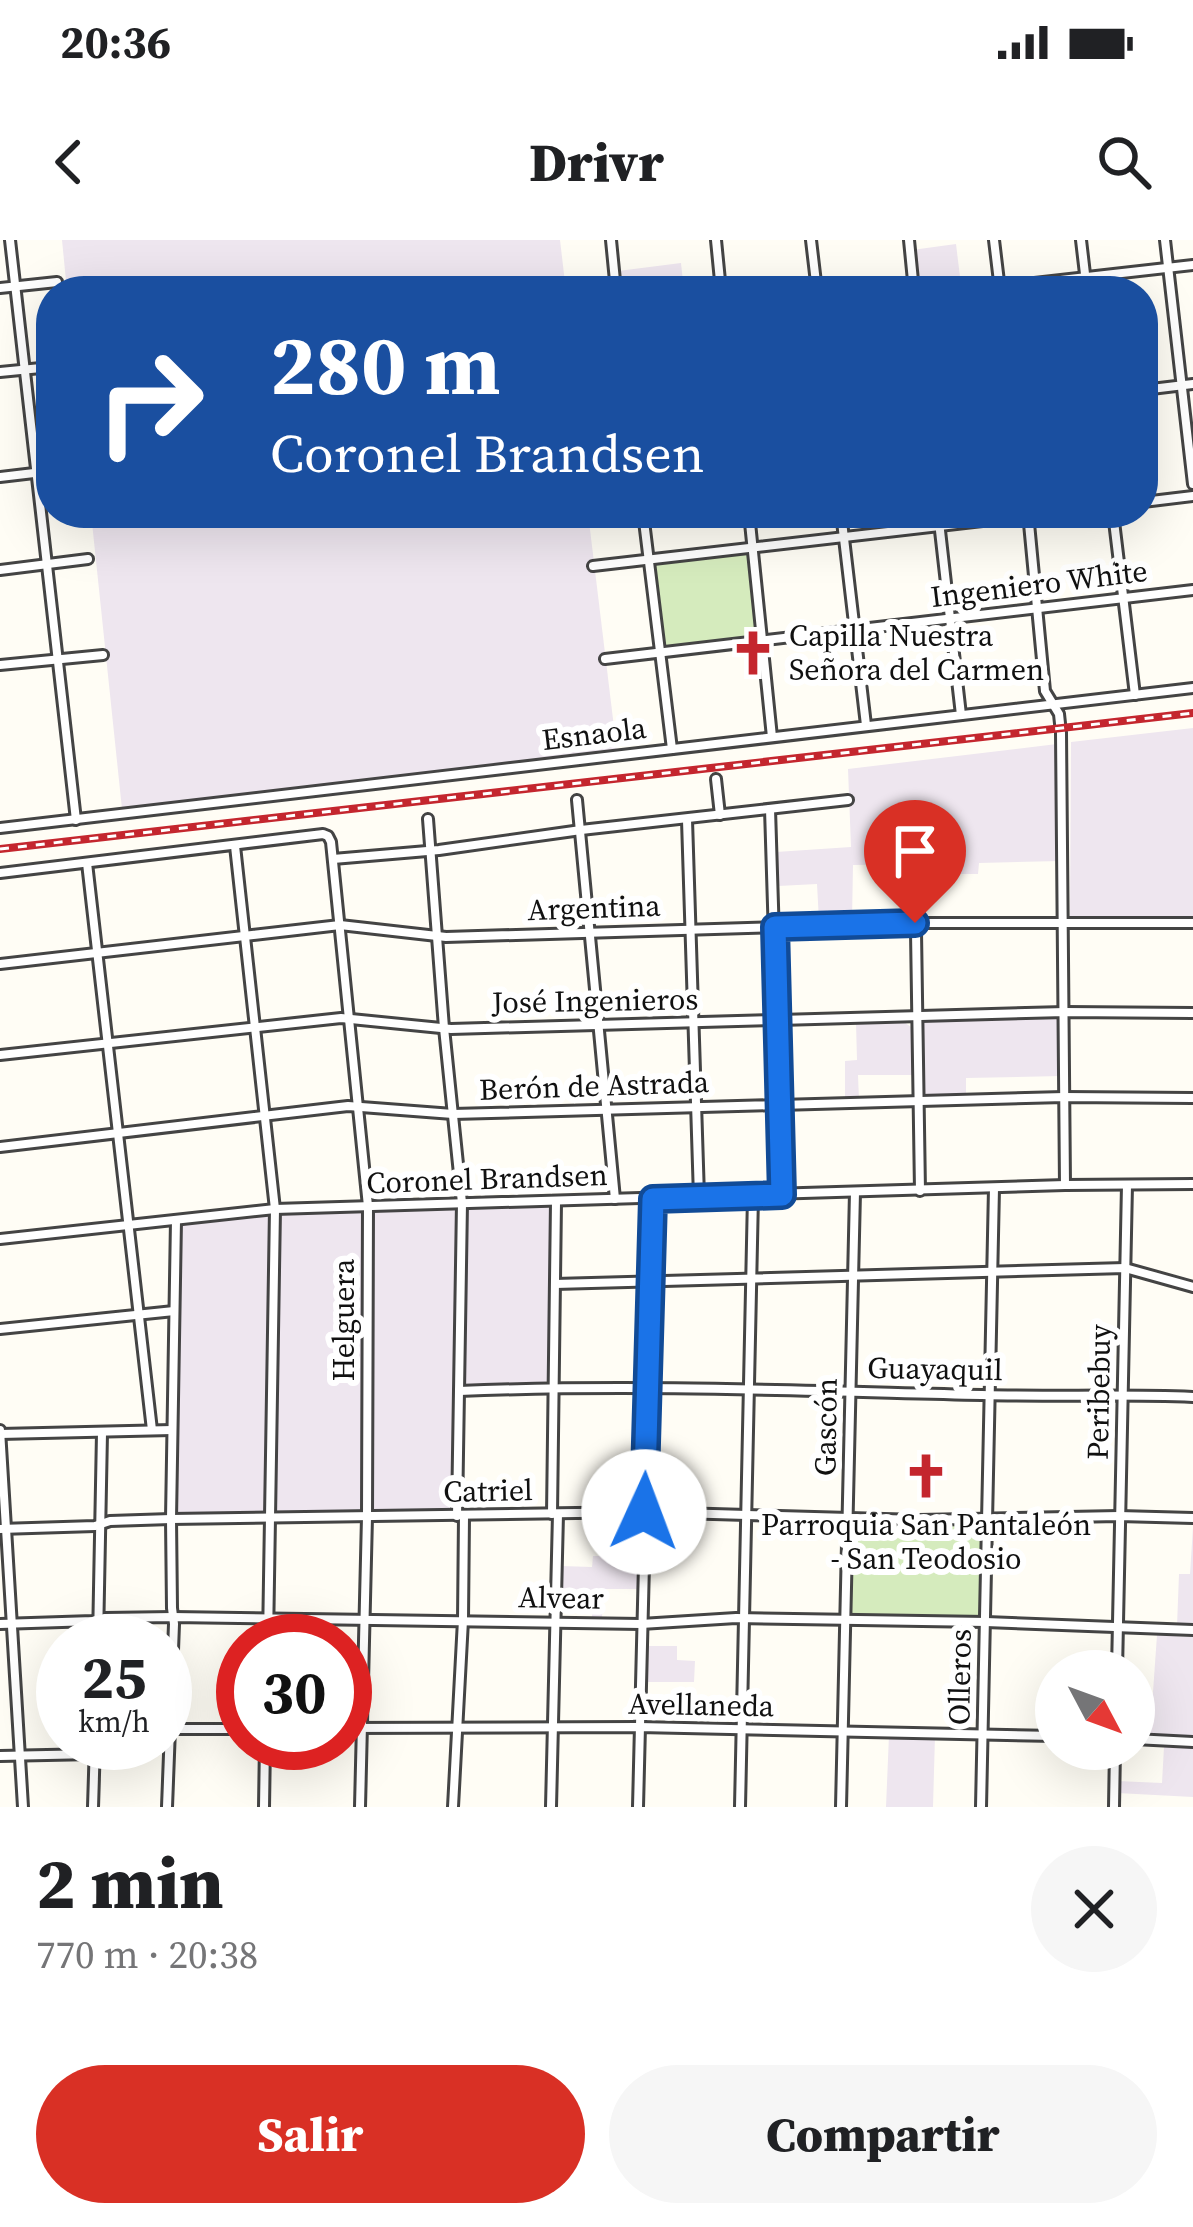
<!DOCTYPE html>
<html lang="es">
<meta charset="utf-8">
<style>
body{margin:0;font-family:"Source Serif 4",serif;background:#f6f6f6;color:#202124;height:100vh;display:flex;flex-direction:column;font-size:45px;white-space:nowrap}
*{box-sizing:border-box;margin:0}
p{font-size:39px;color:#757577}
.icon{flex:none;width:66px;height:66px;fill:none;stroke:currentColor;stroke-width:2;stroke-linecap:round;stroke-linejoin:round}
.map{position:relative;height:1567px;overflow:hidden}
.sheet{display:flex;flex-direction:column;background:#fff;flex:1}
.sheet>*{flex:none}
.top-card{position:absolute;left:36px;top:36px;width:1122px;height:252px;border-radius:48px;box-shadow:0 12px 48px #0002;background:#1a4fa0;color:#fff;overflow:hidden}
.needle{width:78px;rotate:131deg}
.controls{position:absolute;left:1035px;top:1410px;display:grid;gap:24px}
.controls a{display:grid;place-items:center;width:120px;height:120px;border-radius:50%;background:#fff;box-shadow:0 12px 48px #0002;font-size:60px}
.speed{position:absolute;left:36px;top:1374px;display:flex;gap:24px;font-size:60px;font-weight:700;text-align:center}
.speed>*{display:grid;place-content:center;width:156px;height:156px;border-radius:50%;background:#fff;box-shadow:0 12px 48px #0002;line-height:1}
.speed small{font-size:30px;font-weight:400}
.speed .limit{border:18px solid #d22;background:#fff;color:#111}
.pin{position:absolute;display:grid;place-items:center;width:102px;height:102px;color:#fff;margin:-123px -51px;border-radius:50% 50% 50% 0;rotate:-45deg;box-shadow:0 0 12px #0007}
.pin .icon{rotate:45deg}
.me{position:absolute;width:132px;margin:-66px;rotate:2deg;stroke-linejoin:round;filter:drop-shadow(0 0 9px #0008)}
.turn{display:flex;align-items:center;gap:42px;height:252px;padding:0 36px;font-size:54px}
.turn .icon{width:156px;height:156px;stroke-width:2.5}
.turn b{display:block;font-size:84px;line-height:102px}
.round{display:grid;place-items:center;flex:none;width:126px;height:126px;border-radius:63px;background:#f6f6f6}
.overview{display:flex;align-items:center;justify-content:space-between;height:204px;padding:0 36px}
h1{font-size:72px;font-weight:800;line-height:90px}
.primary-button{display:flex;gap:24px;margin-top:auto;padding:24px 36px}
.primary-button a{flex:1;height:138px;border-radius:72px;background:#d93025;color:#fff;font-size:48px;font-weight:800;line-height:138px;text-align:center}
.primary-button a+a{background:#f6f6f6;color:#202124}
.status{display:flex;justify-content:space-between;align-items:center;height:84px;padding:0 60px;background:#fff;direction:ltr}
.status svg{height:33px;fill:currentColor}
header{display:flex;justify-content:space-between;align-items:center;height:156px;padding:0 36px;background:#fff;font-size:54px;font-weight:800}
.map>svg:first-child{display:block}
.industrial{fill:#eee6ef}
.green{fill:#d5ebbd}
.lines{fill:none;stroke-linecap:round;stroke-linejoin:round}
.minor-casing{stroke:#444;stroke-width:14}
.minor{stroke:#fff;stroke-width:8}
.rail-casing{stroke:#c4262e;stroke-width:8}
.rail{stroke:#fff;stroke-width:3;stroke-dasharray:9;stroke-linecap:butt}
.route-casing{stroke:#114b97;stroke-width:30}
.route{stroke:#1a73e8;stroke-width:21}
.labels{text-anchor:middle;stroke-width:12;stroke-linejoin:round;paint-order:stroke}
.street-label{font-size:30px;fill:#111;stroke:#fff}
.poi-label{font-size:30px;fill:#111;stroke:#fff;text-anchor:start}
</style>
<div class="status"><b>20:36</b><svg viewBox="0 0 49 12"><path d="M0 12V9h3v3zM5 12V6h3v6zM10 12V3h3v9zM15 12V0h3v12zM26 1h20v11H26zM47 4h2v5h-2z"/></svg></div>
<header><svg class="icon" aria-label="back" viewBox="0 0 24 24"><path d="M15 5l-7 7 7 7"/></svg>Drivr<svg class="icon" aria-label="search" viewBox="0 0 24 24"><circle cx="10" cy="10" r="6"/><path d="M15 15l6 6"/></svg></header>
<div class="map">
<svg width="1193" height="1567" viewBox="0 0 1193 1567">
<rect width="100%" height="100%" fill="#fffdf5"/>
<!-- industrial -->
<g class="industrial">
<path d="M62,0H560L566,51H67Z"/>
<path d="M956,4L961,45L920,48L916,43L912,10Z"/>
<path d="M681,23L684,51H620L618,31Z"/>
<path d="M91,273H588L617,512L122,569Z"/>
<path d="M1193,488V676H1070L1071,502Z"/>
<path d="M1057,504L1060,621L979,623L978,634H919L918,624L853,625L852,680L819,681L817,644L778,646L776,612L851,607L848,529Z"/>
<path d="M1060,776L1061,836L966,838V856L923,855L921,782L927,778Z"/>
<path d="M904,782L911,787L913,835H858L859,860H845V821L857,820L856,783Z"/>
<path d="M546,966L553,972L551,1137L543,1144L457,1148L453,1269L446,1272L177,1273L174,1268L180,984L267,973Z"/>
<path d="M1193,1287V1387L1177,1386L1179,1334H1190Z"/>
<path d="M593,1316H639V1349H603L602,1378H592V1350L560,1349L561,1326L592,1327Z"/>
<path d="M1157,1395L1193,1397V1498L1150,1495Z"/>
<path d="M645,1406H677V1420L695,1421L694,1442H644Z"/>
<path d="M889,1495L935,1496L933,1567H886Z"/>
<path d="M1164,1507L1193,1508V1557L1117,1553V1541L1162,1543Z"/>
</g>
<!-- green -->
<g class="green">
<path d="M747,312L751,315L759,398L670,408L664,404L654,326L657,322Z"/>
<path d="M855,1281L979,1284L982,1288L981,1374L977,1379L850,1374L851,1283Z"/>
</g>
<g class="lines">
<!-- minor casing -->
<g class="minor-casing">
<g id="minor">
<path d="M10,0L76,580"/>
<path d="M611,0L616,51"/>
<path d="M716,0L721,51"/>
<path d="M811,0L817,51"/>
<path d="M909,0L914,51"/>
<path d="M994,0L1000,50"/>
<path d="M1081,0L1087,51"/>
<path d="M1165,0L1193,244"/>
<path d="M0,48L57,42"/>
<path d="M963,51L1193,25"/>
<path d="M0,132L51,127"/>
<path d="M1143,150L1193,144"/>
<path d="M0,237L51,231"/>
<path d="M1143,262L1193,256"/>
<path d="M643,273L672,509"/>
<path d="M749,273L772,497"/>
<path d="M841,273L866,485"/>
<path d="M938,273L961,475"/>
<path d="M1028,273L1045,451L1059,474L1061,493L1065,945"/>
<path d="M1113,273L1135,455"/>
<path d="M593,326L1052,273"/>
<path d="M0,330L88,319"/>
<path d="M605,419L1193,350"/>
<path d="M0,425L103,415"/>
<path d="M716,539L720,575"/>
<path d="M577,560L615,959"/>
<path d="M770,569L782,954"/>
<path d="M428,579L444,788L462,963L457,1276"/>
<path d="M687,580L699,957"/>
<path d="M0,588L1193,448"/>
<path d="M235,606L275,969L268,1401"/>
<path d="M333,619L439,610L581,590L848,560"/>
<path d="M87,623L152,1190"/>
<path d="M915,627L920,951"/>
<path d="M0,633L323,594L328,596L331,602L368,966L367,1277L360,1567"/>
<path d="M0,724L340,685L446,697L915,683H1193"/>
<path d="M0,815L341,778L451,789L1065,772L1193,773"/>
<path d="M0,907L348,866L453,874L1064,857L1193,858"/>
<path d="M0,999L275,969L1065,945L1193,944"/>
<path d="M555,1044L1125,1028L1193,1047"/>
<path d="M0,1089L174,1071"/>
<path d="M459,1151C634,1144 808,1151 982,1155C1053,1157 1123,1154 1193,1157"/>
<path d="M0,1190L23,1567"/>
<path d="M0,1194L172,1190"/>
<path d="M552,1274L556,962"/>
<path d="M0,1289L95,1286L110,1281L171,1279L645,1272L919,1280L1119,1276L1193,1278"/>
<path d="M0,1384L93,1381L105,1378L173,1377L641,1384L736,1378L986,1382L1193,1390"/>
<path d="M98,1401L102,1193"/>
<path d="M1117,1431L1127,945"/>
<path d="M345,1488L639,1487L1056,1496"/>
<path d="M166,1489H243"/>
<path d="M1134,1499L1193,1502"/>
<path d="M0,1516L94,1514"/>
<path d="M93,1567L95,1503"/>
<path d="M167,1567L174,1384L172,1368L171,1279L176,980"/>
<path d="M264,1567L265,1503"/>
<path d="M453,1567L463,1380L464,1276"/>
<path d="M551,1567L558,1274"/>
<path d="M638,1567L653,959"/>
<path d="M740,1567L753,956"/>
<path d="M841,1567L855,952"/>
<path d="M981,1567L994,948"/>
<path d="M1114,1567L1115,1509"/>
</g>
</g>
<!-- minor -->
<use href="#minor" class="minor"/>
<!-- rail casing -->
<g class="rail-casing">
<path id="rail" d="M0,609L1193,473"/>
</g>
<!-- rail -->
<use href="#rail" class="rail"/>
</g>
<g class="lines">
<!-- route casing -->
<g class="route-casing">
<path id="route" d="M644,1272L653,959L782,955L775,687L915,683"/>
</g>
<!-- route -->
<use href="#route" class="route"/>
</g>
<!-- icons -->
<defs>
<g id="church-bare" transform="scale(3.6)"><path d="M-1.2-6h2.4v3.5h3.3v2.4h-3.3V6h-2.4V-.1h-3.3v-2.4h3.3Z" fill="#c4262e" stroke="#fff" stroke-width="2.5" paint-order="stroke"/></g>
</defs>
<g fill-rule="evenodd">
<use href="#church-bare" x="753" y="413"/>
<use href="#church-bare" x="926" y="1236"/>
</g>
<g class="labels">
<!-- street labels -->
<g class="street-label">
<text transform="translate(1039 344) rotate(-7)" y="10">Ingeniero White</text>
<text transform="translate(594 494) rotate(-7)" y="10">Esnaola</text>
<text transform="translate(594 668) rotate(-2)" y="10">Argentina</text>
<text transform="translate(595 761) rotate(-1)" y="10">José Ingenieros</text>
<text transform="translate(594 846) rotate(-2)" y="10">Berón de Astrada</text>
<text transform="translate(487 939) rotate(-2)" y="10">Coronel Brandsen</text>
<text transform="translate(344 1080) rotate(-90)" y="10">Helguera</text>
<text transform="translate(935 1129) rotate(1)" y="10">Guayaquil</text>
<text transform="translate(1099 1152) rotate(-89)" y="10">Peribebuy</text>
<text transform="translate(826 1187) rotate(-89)" y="10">Gascón</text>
<text transform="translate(488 1251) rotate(-1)" y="10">Catriel</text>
<text transform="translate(561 1358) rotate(1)" y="10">Alvear</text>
<text transform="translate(960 1437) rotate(-89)" y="10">Olleros</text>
<text transform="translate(701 1465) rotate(1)" y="10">Avellaneda</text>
</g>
<!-- poi labels -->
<g class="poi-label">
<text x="789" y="406">Capilla Nuestra<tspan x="789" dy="34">Señora del Carmen</tspan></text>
<text x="926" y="1295" text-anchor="middle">Parroquia San Pantaleón<tspan x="926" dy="34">- San Teodosio</tspan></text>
</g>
</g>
</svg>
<div class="controls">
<a><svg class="needle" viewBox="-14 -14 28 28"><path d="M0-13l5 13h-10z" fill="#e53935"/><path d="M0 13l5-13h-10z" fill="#757577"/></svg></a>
</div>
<div class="speed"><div>25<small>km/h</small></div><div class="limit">30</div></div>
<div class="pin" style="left:915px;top:683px;background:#d93025"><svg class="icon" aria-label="arrive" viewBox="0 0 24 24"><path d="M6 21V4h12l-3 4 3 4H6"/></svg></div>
<svg class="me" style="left:644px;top:1272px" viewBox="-20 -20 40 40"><circle r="19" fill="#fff"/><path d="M0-13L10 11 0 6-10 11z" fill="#1a73e8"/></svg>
<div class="top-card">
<div class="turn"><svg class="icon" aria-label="right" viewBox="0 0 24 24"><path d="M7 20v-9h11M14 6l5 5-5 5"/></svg><div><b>280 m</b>Coronel Brandsen</div></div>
</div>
</div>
<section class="sheet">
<div class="overview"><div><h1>2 min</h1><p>770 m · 20:38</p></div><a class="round"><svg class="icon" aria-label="close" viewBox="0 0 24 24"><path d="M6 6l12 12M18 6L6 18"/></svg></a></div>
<div class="primary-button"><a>Salir</a><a>Compartir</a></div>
</section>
